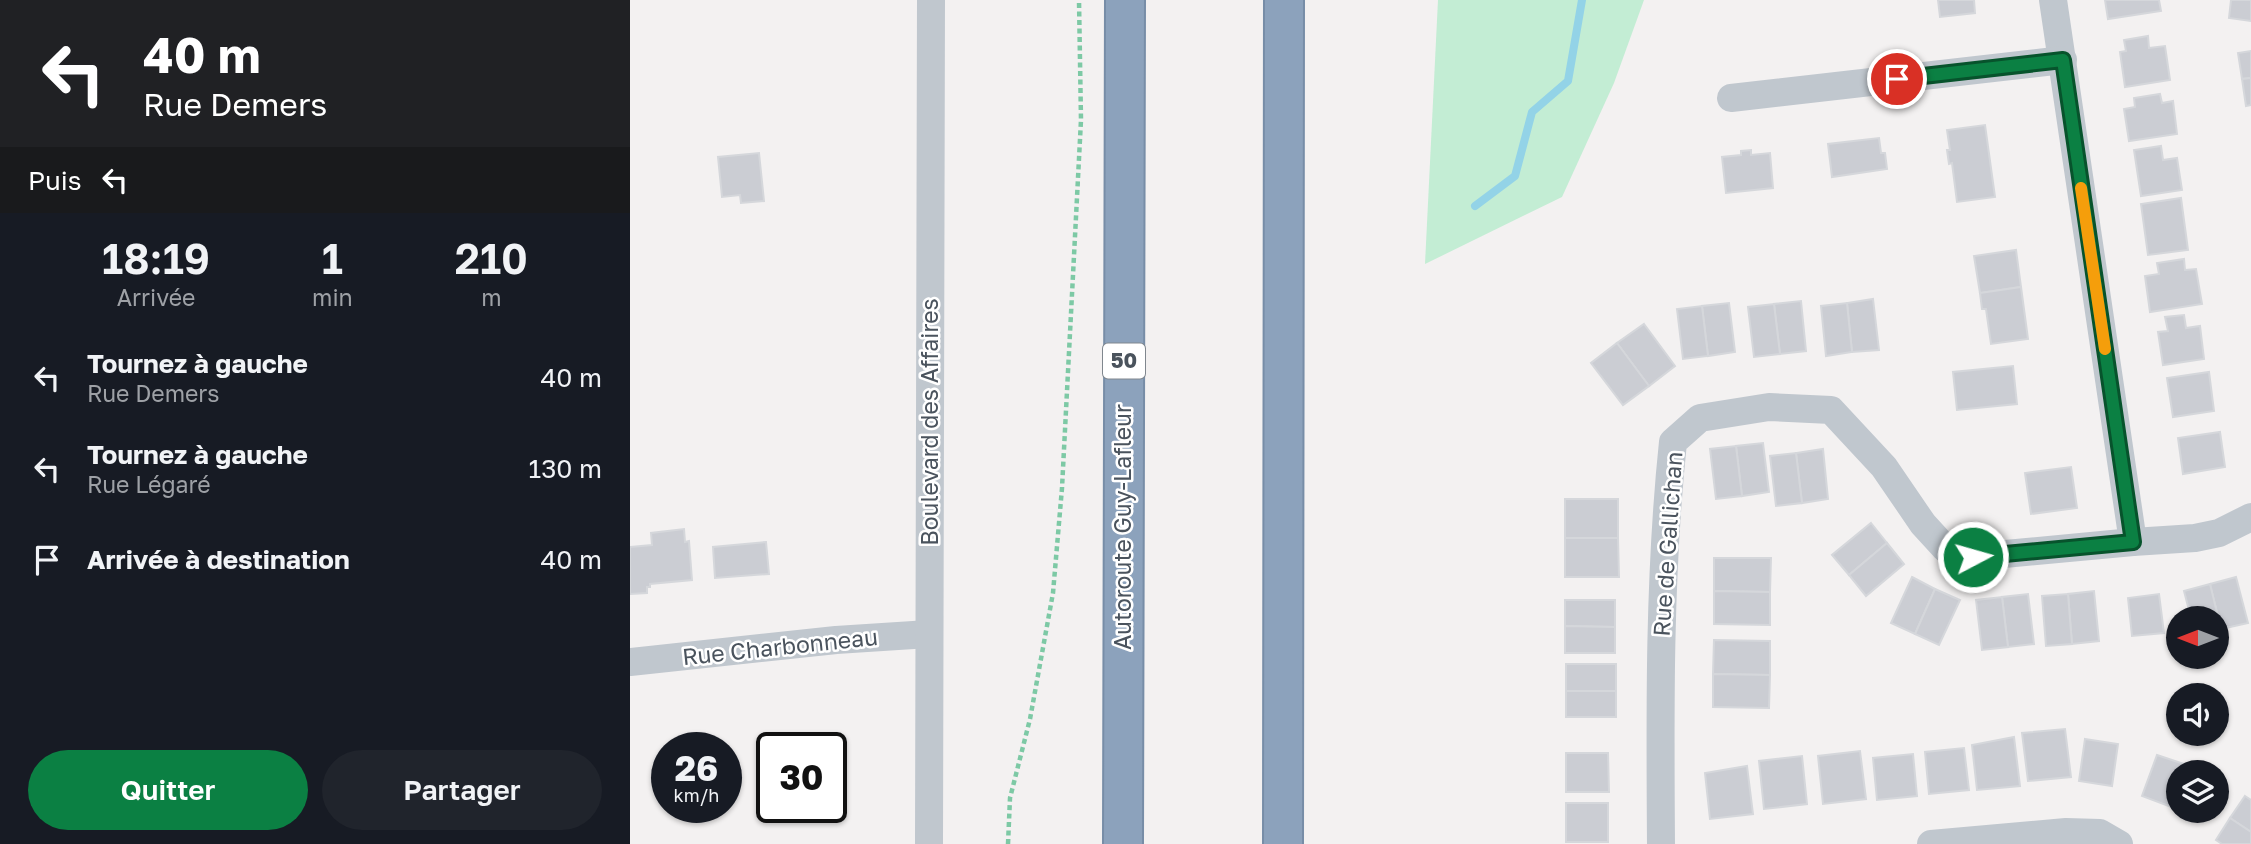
<!DOCTYPE html>
<html lang="fr">
<meta charset="utf-8">
<style>
body{margin:0;font-family:"Golos Text",sans-serif;background:#20242c;color:#f1f3f6;height:100vh;display:flex;flex-direction:column;font-size:26px;white-space:nowrap}
*{box-sizing:border-box;margin:0}
p{font-size:23px;color:#9ea1a6}
.icon{flex:none;width:38px;height:38px;fill:none;stroke:currentColor;stroke-width:2;stroke-linecap:round;stroke-linejoin:round}
.map{position:relative;flex:1;overflow:hidden}
.drawer{display:flex;flex-direction:column;background:#171b24;width:630px}
.drawer>*{flex:none}
.top-card{background:#202124;color:#fff;overflow:hidden}
.needle{width:46px;rotate:270deg}
.controls{position:absolute;left:1536px;top:606px;display:grid;gap:14px}
.controls a{display:grid;place-items:center;width:63px;height:63px;border-radius:50%;background:#171b24;box-shadow:0 2px 5px #0004;font-size:35px}
.speed{position:absolute;left:21px;top:732px;display:flex;gap:14px;font-size:35px;font-weight:700;text-align:center}
.speed>*{display:grid;place-content:center;width:91px;height:91px;border-radius:50%;background:#171b24;box-shadow:0 2px 5px #0004;line-height:1}
.speed small{font-size:18px;font-weight:400}
.speed .limit{border:4px solid #111;border-radius:10px;background:#fff;color:#111}
.pin{position:absolute;display:grid;place-items:center;width:60px;height:60px;color:#fff;margin:-30px;border:4px solid #fff;border-radius:50%;box-shadow:0 2px 7px #0007}
.me{position:absolute;width:77px;margin:-38px;rotate:84deg;stroke-linejoin:round;filter:drop-shadow(0 0 5px #0008)}
.turn{display:flex;align-items:center;gap:24px;height:147px;padding:0 28px;font-size:32px}
.turn .icon{width:91px;height:91px;stroke-width:2.5}
.turn b{display:block;font-size:49px;line-height:60px}
.then{display:flex;align-items:center;height:66px;padding:0 28px;background:#0003;gap:14px;font-size:26px}
.eta{display:flex;justify-content:space-evenly;align-items:center;height:119px;text-align:center}
.eta b{font-size:42px;font-weight:600;line-height:49px}
.primary-button{display:flex;gap:14px;margin-top:auto;padding:14px 28px}
.primary-button a{flex:1;height:80px;border-radius:42px;background:#0b8043;color:#fff;font-size:28px;font-weight:600;line-height:80px;text-align:center}
.primary-button a+a{background:#20242c;color:#f1f3f6}
ul{padding:0;list-style:none}
li{display:flex;align-items:center;gap:21px;height:91px;padding:0 28px}
li div{flex:1}
li b{display:block;font-size:26px}
li em{font-style:normal}
main{display:flex;flex:1;min-height:0}
.map>svg:first-child{display:block}
.green{fill:#c3edd4}
.lines{fill:none;stroke-linecap:round;stroke-linejoin:round}
.stream{stroke:#93d3e7;stroke-width:8}
.building{fill:#cbcdd3;stroke:#d5d7db;stroke-width:2}
.highway-casing{stroke:#778da7;stroke-width:42}
.path{stroke:#7dc9a5;stroke-width:4.5;stroke-dasharray:5 3.5;stroke-linecap:butt}
.street{stroke:#c0c7ce;stroke-width:28}
.highway{stroke:#8ca2bc;stroke-width:38}
.route-casing{stroke:#07532c;stroke-width:18}
.route{stroke:#0b8043;stroke-width:12}
.slow{stroke:#f59e0b;stroke-width:12}
.labels{text-anchor:middle;stroke-width:5;stroke-linejoin:round;paint-order:stroke}
.shield{fill:#fff;stroke:#80878e;stroke-width:2}
.shield-label{font-size:21px;font-weight:bold;fill:#4a535d}
.street-label{font-size:23px;fill:#4a535d;stroke:#fff}
</style>
<main>
<section class="drawer">
<div class="top-card">
<div class="turn"><svg class="icon" aria-label="left" viewBox="0 0 24 24"><path d="M17 20v-9H6M10 6l-5 5 5 5"/></svg><div><b>40 m</b>Rue Demers</div></div>
<div class="then">Puis<svg class="icon" aria-label="left" viewBox="0 0 24 24"><path d="M17 20v-9H6M10 6l-5 5 5 5"/></svg></div>
</div>
<div class="eta">
<div><b>18:19</b><p>Arrivée</p></div>
<div><b>1</b><p>min</p></div>
<div><b>210</b><p>m</p></div>
</div>
<ul>
<li><svg class="icon" aria-label="left" viewBox="0 0 24 24"><path d="M17 20v-9H6M10 6l-5 5 5 5"/></svg><div><b>Tournez à gauche</b><p>Rue Demers</p></div><em>40 m</em></li>
<li><svg class="icon" aria-label="left" viewBox="0 0 24 24"><path d="M17 20v-9H6M10 6l-5 5 5 5"/></svg><div><b>Tournez à gauche</b><p>Rue Légaré</p></div><em>130 m</em></li>
<li><svg class="icon" aria-label="arrive" viewBox="0 0 24 24"><path d="M6 21V4h12l-3 4 3 4H6"/></svg><div><b>Arrivée à destination</b></div><em>40 m</em></li>
</ul>
<div class="primary-button"><a>Quitter</a><a>Partager</a></div>
</section>
<div class="map">
<svg width="1621" height="844" viewBox="0 0 1621 844">
<rect width="100%" height="100%" fill="#f3f1f1"/>
<!-- green -->
<path class="green" d="M808,0H1014L984,83L932,197L795,264Z"/>
<g class="lines">
<!-- stream -->
<path class="stream" d="M845,206L885,176L902,112L938,81L952,0"/>
</g>
<!-- building -->
<g class="building">
<path d="M1308,0H1344L1345,13L1310,17Z"/>
<path d="M1475,0H1529L1531,11L1478,19Z"/>
<path d="M1601,0H1621V21L1599,18Z"/>
<path d="M1518,36L1519,48L1535,46L1540,80L1495,87L1490,52L1496,51L1494,40Z"/>
<path d="M1621,51V78L1612,79L1608,53Z"/>
<path d="M1621,78V105L1616,106L1612,79Z"/>
<path d="M1530,94L1532,103L1543,101L1547,134L1499,141L1494,109L1505,107L1504,98Z"/>
<path d="M1355,125L1365,197L1327,202L1322,163L1319,164L1317,150H1320L1317,130Z"/>
<path d="M1249,138L1251,153H1255L1257,169L1202,177L1198,144Z"/>
<path d="M1531,146L1533,160L1547,158L1552,190L1511,196L1504,150Z"/>
<path d="M1121,150V155L1140,153L1143,188L1096,193L1092,157L1111,155V151Z"/>
<path d="M129,153L134,201L111,203L110,195L92,197L88,157Z"/>
<path d="M1551,198L1558,250L1518,255L1511,204Z"/>
<path d="M1386,250L1391,287L1350,293L1344,256Z"/>
<path d="M1554,259L1555,270L1566,269L1572,304L1520,312L1515,276L1529,274L1527,263Z"/>
<path d="M1391,287L1398,339L1361,344L1356,309H1352L1350,293Z"/>
<path d="M1243,299L1249,350L1222,352L1217,303Z"/>
<path d="M1171,301L1176,351L1150,354L1144,304Z"/>
<path d="M1099,303L1105,352L1078,356L1072,306Z"/>
<path d="M1217,303L1222,352L1196,356L1191,306Z"/>
<path d="M1144,304L1150,354L1124,357L1118,307Z"/>
<path d="M1072,306L1078,356L1053,359L1047,309Z"/>
<path d="M1554,315L1556,328L1570,326L1574,359L1533,365L1528,332L1538,331L1535,317Z"/>
<path d="M1014,324L1045,366L1019,386L987,343Z"/>
<path d="M987,343L1019,386L993,405L961,363Z"/>
<path d="M1383,366L1387,404L1327,410L1323,372Z"/>
<path d="M1579,372L1584,411L1543,417L1537,378Z"/>
<path d="M1590,432L1595,467L1553,474L1548,438Z"/>
<path d="M1133,443L1139,492L1112,496L1106,446Z"/>
<path d="M1106,446L1112,496L1086,499L1080,449Z"/>
<path d="M1193,449L1198,499L1172,503L1166,453Z"/>
<path d="M1166,453L1172,503L1146,506L1140,456Z"/>
<path d="M1441,467L1447,508L1401,514L1395,473Z"/>
<rect x="935" y="499" width="53" height="39"/>
<path d="M1241,523L1257,543L1219,575L1202,555Z"/>
<path d="M54,529L55,542L59,541L62,580L20,584V587H17V593L0,594V547L22,545L21,533Z"/>
<path d="M935,538H988L989,577H935Z"/>
<path d="M136,542L139,574L85,578L83,547Z"/>
<path d="M1257,543L1274,564L1236,596L1219,575Z"/>
<path d="M1084,558H1141L1140,592L1084,591Z"/>
<path d="M1282,577L1305,589L1285,634L1261,623Z"/>
<path d="M1606,577L1618,623L1591,629L1580,584Z"/>
<path d="M1580,584L1591,629L1587,630V618H1561L1554,591Z"/>
<path d="M1305,589L1330,600L1309,645L1285,634Z"/>
<path d="M1084,591L1140,592V625L1084,624Z"/>
<path d="M1464,591L1469,641L1442,644L1438,594Z"/>
<path d="M1398,594L1404,644L1378,647L1372,597Z"/>
<path d="M1438,594L1442,644L1416,646L1412,596Z"/>
<path d="M1529,594L1534,633L1502,636L1498,598Z"/>
<path d="M1372,597L1378,647L1352,650L1346,600Z"/>
<path d="M935,600H985V627L935,626Z"/>
<path d="M935,626L985,627V653H935Z"/>
<path d="M1084,640L1140,641V675L1083,674Z"/>
<rect x="936" y="664" width="50" height="27"/>
<path d="M1083,674L1140,675L1139,708L1083,707Z"/>
<rect x="936" y="691" width="50" height="26"/>
<path d="M1435,729L1441,777L1398,781L1392,733Z"/>
<path d="M1384,737L1390,786L1347,790L1342,745Z"/>
<path d="M1455,739L1488,744L1482,786L1449,781Z"/>
<path d="M1334,748L1339,790L1299,794L1295,752Z"/>
<path d="M1230,751L1236,799L1193,804L1188,756Z"/>
<path d="M936,753H978L979,792H936Z"/>
<path d="M1283,754L1287,796L1247,800L1243,758Z"/>
<path d="M1527,755L1560,766L1558,772H1549V796L1544,808L1512,796Z"/>
<path d="M1172,756L1177,804L1134,809L1129,761Z"/>
<path d="M1117,766L1123,814L1080,819L1075,773Z"/>
<path d="M1615,796L1621,800V832L1600,818Z"/>
<rect x="936" y="803" width="42" height="39"/>
<path d="M1600,818L1621,832V844H1592L1586,840Z"/>
</g>
<g class="lines">
<!-- highway casing -->
<g class="highway-casing">
<g id="highway">
<path d="M493,844L495,0"/>
<path d="M653,844L654,0"/>
</g>
</g>
<!-- path -->
<path class="path" d="M378,844L380,798L400,719L423,593L432,488L451,120L449,0"/>
<!-- street -->
<g class="street">
<path d="M1423,0L1503,542"/>
<path d="M1101,98L1433,60"/>
<path d="M0,662L206,640L299,634"/>
<path d="M299,844L301,0"/>
<path d="M1031,844C1030,710 1029,575 1043,442L1070,418L1139,407L1201,410L1254,467L1293,524L1315,548L1343,557L1503,542L1565,538L1589,533L1621,517"/>
<path d="M1301,844L1436,832L1470,833L1489,844"/>
</g>
<!-- highway -->
<use href="#highway" class="highway"/>
</g>
<g class="lines">
<!-- route casing -->
<g class="route-casing">
<path id="route" d="M1267,79L1433,60L1503,542L1343,557"/>
</g>
<!-- route -->
<use href="#route" class="route"/>
<!-- slow -->
<path class="slow" d="M1451,188L1475,349"/>
</g>
<g class="labels">
<!-- shield labels -->
<rect class="shield" x="473" y="343.5" width="42" height="35" rx="5"/>
<g class="shield-label">
<text x="494" y="368">50</text>
</g>
<!-- street labels -->
<g class="street-label">
<text transform="translate(300 422) rotate(-90)" y="8">Boulevard des Affaires</text>
<text transform="translate(493 527) rotate(-90)" y="8">Autoroute Guy-Lafleur</text>
<text transform="translate(1038 544) rotate(-86)" y="8">Rue de Gallichan</text>
<text transform="translate(150 647) rotate(-6)" y="8">Rue Charbonneau</text>
</g>
</g>
</svg>
<div class="controls">
<a><svg class="needle" viewBox="-14 -14 28 28"><path d="M0-13l5 13h-10z" fill="#e53935"/><path d="M0 13l5-13h-10z" fill="#9ea1a6"/></svg></a>
<a><svg class="icon" aria-label="sound" viewBox="0 0 24 24"><path d="M4 9h4l5-4v14l-5-4H4zM17 9q2 3 0 6"/></svg></a>
<a><svg class="icon" aria-label="layers" viewBox="0 0 24 24"><path d="M12 4l9 5-9 5-9-5zM3 14l9 5 9-5"/></svg></a>
</div>
<div class="speed"><div>26<small>km/h</small></div><div class="limit">30</div></div>
<div class="pin" style="left:1267px;top:79px;background:#d93025"><svg class="icon" aria-label="arrive" viewBox="0 0 24 24"><path d="M6 21V4h12l-3 4 3 4H6"/></svg></div>
<svg class="me" style="left:1343px;top:557px" viewBox="-20 -20 40 40"><circle r="17" fill="#0b8043" stroke="#fff" stroke-width="3"/><path d="M0-11L8 9 0 5-8 9z" fill="#fff"/></svg>
</div>
</main>
